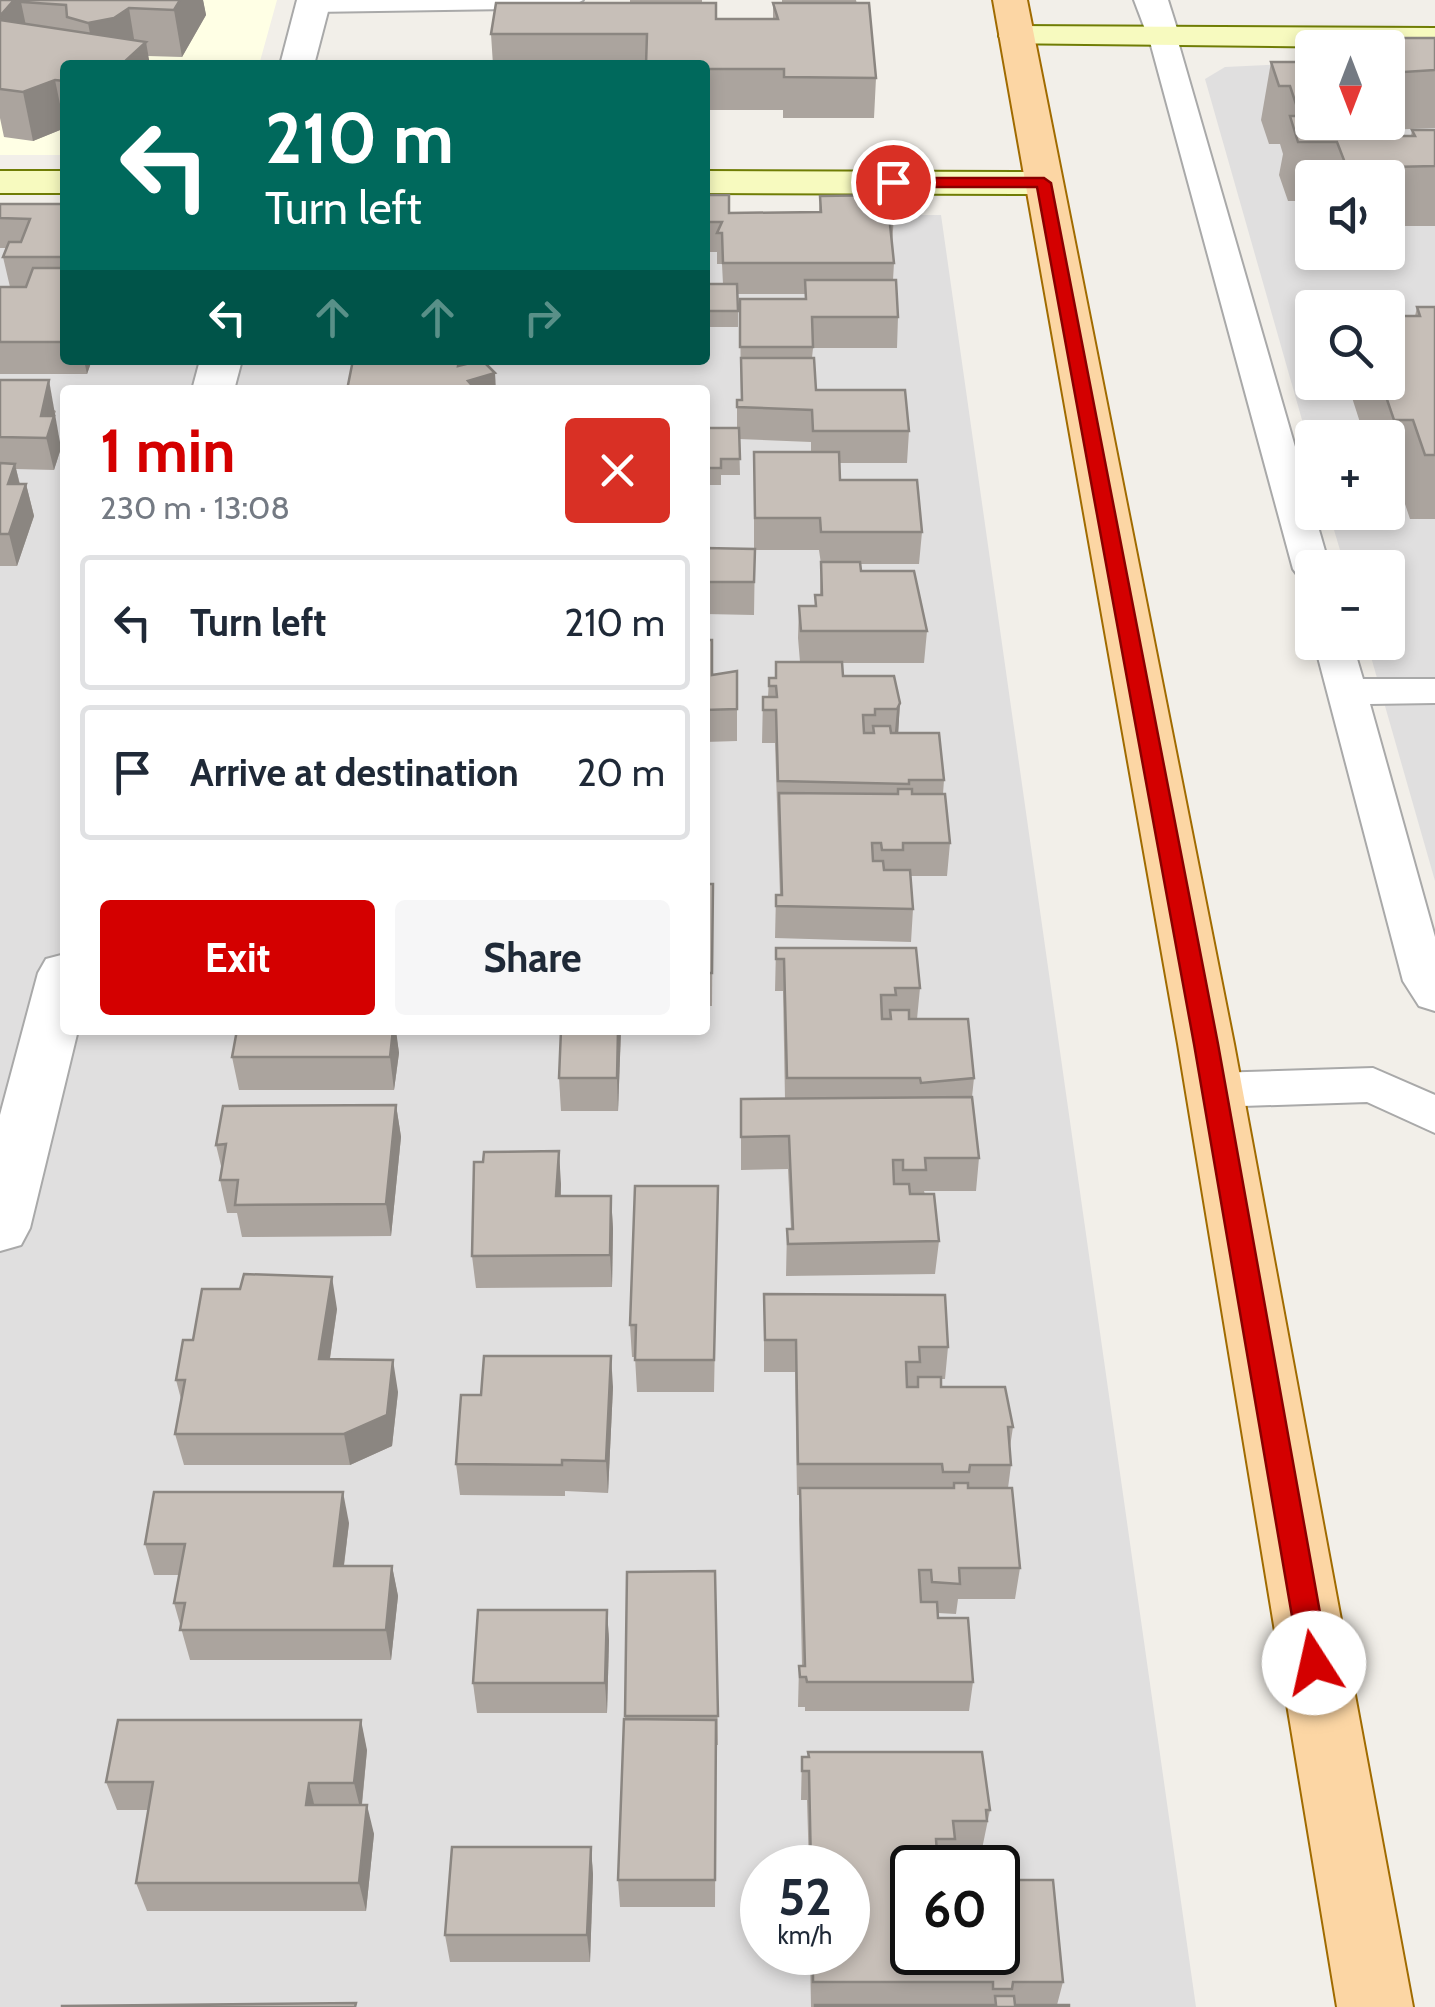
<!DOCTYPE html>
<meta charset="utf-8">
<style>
body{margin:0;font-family:Cabin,sans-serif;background:#f6f6f7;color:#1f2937;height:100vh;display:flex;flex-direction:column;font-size:38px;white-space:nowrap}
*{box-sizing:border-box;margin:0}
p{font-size:32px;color:#747a83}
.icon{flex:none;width:55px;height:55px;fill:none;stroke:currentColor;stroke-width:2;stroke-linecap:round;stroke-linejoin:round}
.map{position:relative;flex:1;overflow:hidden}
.details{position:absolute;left:60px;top:385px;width:650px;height:650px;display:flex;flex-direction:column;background:#fff;border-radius:10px;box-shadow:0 5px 15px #0003}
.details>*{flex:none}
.banner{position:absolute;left:60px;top:60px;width:650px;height:305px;border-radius:10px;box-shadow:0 5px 15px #0003;background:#00695c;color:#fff;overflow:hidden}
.needle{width:65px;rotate:180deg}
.controls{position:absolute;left:1295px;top:30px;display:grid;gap:20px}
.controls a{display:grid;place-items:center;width:110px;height:110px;border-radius:10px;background:#fff;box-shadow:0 5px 15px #0003;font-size:50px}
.speed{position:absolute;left:740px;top:1845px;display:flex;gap:20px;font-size:50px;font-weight:700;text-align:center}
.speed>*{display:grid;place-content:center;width:130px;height:130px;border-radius:50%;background:#fff;box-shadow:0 5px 15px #0003;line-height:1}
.speed small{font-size:25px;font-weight:400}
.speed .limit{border:5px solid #111;border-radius:15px;background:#fff;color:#111}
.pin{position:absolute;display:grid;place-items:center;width:85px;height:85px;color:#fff;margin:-42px;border:5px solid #fff;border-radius:50%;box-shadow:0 2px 10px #0007}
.me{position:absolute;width:110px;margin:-55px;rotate:350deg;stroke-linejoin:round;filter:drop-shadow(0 0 8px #0008)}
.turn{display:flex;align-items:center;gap:35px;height:210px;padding:0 40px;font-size:45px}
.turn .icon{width:130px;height:130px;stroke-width:2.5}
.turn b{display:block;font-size:70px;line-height:85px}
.lanes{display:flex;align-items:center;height:95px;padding:0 40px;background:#0003;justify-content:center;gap:50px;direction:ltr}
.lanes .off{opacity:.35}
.round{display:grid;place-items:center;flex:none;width:105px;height:105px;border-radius:10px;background:#f6f6f7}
.overview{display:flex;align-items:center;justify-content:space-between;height:170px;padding:0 40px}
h1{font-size:60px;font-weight:700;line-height:75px;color:#d40000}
.cta{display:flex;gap:20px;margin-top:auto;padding:20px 40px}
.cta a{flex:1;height:115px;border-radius:10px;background:#d40000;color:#fff;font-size:40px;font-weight:700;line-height:115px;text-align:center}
.cta a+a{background:#f6f6f7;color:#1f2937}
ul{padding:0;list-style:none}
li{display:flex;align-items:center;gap:30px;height:135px;margin:0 20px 15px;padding:0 20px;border:5px solid #e0e1e3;border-radius:10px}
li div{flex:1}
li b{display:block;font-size:38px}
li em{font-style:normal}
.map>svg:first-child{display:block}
.residential{fill:#e0dfdf;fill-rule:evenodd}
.education{fill:#ffffe5}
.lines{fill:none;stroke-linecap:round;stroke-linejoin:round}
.lane-casing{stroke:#a9a9a9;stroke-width:4}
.street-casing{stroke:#a9a9a9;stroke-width:4}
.secondary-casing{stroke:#707d05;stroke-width:4}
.primary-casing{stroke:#a06b00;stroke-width:4}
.lane{fill:#fff;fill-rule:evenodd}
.street{fill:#fff;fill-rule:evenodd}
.secondary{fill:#f7fabf;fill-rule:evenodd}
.primary{fill:#fcd6a4;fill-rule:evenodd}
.wall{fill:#aba49e;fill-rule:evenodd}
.shaded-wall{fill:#8b8681}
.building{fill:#c7bfb8;stroke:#8b8681;stroke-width:2.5}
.route{fill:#d40000;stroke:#8a0000;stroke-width:2.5}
</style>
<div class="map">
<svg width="1435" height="2007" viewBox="0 0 1435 2007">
<rect width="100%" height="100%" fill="#f2efe9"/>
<!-- residential -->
<g class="residential">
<path d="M1312,63V122H1388L1435,63V881L1367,643L1388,642V568L1345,567L1329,513L1388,512V438H1312V455L1205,79L1225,67ZM1312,178H1388V252H1312ZM1312,308H1388V382H1312Z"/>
<path d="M0,215L65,360H705V215H941L1196,2007H0ZM65,390H705V1030H65ZM762,1868H848V1952H762ZM912,1868H998V1952H912Z"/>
</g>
<!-- education -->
<path class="education" d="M0,0H277L259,65H65V155H0Z"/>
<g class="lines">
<!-- lane casing -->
<g class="lane-casing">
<g id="lane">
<path d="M302,0H583L569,8L313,12L303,10Z"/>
<path d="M1163,30L1177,38L1330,568H1312V580L1299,577L1293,569L1149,38Z"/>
<path d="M1314,642H1352L1363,679H1435V703L1370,704L1435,937V1011L1419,1006L1403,981Z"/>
<path d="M1373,1068L1435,1095V1133L1367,1102L1213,1107L1197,1102L1190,1090L1197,1078L1213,1073Z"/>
</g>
</g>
<!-- street casing -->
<g class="street-casing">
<g id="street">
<path d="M297,0H331L314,65H280Z"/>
<path d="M1134,0H1168L1180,38L1175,45H1151Z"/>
<path d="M200,360H242L234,390H192Z"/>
<path d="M65,954V1030H78L30,1228L21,1245L0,1251V1115L38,973L46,959Z"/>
</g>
</g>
<!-- secondary casing -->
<g class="secondary-casing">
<g id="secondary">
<path d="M1016,26L1435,28V48L1004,43L999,36L1004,29Z"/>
<rect x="0" y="171" width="65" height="22"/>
<path d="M705,171L1044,172L1057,175L1063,183L1057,191L1044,194L705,193Z"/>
</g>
</g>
<!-- primary casing -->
<g class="primary-casing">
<path id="primary" d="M993,0H1027L1234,1044L1413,2007H1337L1178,1044Z"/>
</g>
<!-- lane -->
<use href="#lane" class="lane"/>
<!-- street -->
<use href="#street" class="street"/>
<!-- secondary -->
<use href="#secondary" class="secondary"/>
<!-- primary -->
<use href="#primary" class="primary"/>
</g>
<!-- wall -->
<g class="wall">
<path d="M0,0H203L206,15L182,57L148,56L65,65V128L33,141L4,137L0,118Z"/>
<path d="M630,0H856L876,78L874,118H783V110H705V65H493L491,34L630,3ZM702,0H782V3H773V19H716L702,3Z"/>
<path d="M1300,38H1435V128L1384,130L1386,136H1411L1412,130H1435V226H1388V178H1312V201H1288L1279,175L1283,154L1280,144H1269L1261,120L1271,62H1296ZM1312,48H1388V122H1312Z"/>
<path d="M705,195L729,213L819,212L820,196L894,215L892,246L894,263L893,280L898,317L897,348H813L812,358L816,390L909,431L907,463H839L840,480L922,532L919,564H860L861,571L927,631L924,663H842L843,676L900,703L898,733L944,780L943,794L950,843L947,876H911L913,909L911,942L775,938L776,895H780L775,743H762L763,697H768L769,678H775L800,662L798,638L799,606H815V595H820L821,564L819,550H755L754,615L705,614V492L708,493V548L754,549V452H811V442L739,439L740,475H721V485H705V428H737V400H741L740,299H805V294H738V327H705V284H723L722,264H717V252H705Z"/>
<path d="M0,204H65V360H92L87,374H0V287H10L3,257L7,248H0Z"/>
<path d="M1417,307H1435V519H1410L1398,483H1388V438H1365L1347,382H1388L1415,316Z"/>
<path d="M0,380L56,411L54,417L61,448L54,470L16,469L20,484H26L34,516L17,566H0Z"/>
<path d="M705,640L712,675L737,671V741L705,742Z"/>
<path d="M705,884H713L712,1006H705Z"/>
<path d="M776,948L920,988L917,1019L974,1078L972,1097L979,1158L976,1191H924L939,1241L935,1274L786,1276L787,1229H791L788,1169L741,1170V1132L785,1099L783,991H775Z"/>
<path d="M237,1030H402L401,1034H396L399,1053L394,1090H239L232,1057Z"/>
<path d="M561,1030H621L618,1111H561L559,1078Z"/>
<path d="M396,1105L401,1137L391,1236L242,1237L237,1213H227L220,1180L222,1170L216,1145Z"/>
<path d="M561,1184V1196H611L613,1229L612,1287L476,1288L472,1256Z"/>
<path d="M718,1186L714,1392H637L635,1357H632L630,1325Z"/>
<path d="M764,1294L948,1347L945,1379H941V1387L1013,1427L1010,1447L1011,1465L1008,1488L1020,1568L1015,1599H958L956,1614L938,1613V1618L973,1682L969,1711H805V1707H798L799,1666H802L799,1519L800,1495H797L795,1372H764Z"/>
<path d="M337,1309L330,1359L398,1392L392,1446L350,1465H184L175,1434L181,1399L176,1380L193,1340Z"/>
<path d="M613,1387L608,1493L565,1491V1496L460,1495L456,1464L481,1395Z"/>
<path d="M349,1523L344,1566H392L398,1596L391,1660H190L174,1603L179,1575H154L145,1544Z"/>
<path d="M715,1571L718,1745H716L715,1907H620L618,1880L625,1719L627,1572Z"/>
<path d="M607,1610L609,1640L607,1713H477L473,1683Z"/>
<path d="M367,1750L362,1805L374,1834L366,1911H147L136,1883L149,1810H117L106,1782Z"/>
<path d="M802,1757L990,1810L982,1849H953L951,1863L981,1868H912L1063,1982L1057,2005L1069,2007H811L810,1952H848V1868H809L807,1800H801Z"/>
<path d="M591,1847L593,1875L590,1962H450L445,1935Z"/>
</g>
<!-- shaded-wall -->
<g class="shaded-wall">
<path d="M14,0H46L21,2L29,40L0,30V16Z"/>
<path d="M180,0H203L206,15L182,57L174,10Z"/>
<path d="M129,8L136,51L146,42L150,65H96L88,23Z"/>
<path d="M55,80L65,128L33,141L23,92Z"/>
<path d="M84,360H92L87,374Z"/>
<path d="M495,373L496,390H469L468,381Z"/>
<path d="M49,380L61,448L54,470L41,416Z"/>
<path d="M15,464L22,495L8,484Z"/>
<path d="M26,484L34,516L17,566L9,534Z"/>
<path d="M900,703L898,736L894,742L897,709Z"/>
<path d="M393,1030H396L399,1053L394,1090L390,1057Z"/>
<path d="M618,1030H621L618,1111L617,1078Z"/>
<path d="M396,1105L401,1137L391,1236L386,1204Z"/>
<path d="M559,1151L561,1184L559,1229L556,1196Z"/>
<path d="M611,1196L613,1229L612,1287L610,1255Z"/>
<path d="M332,1277L337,1309L325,1391L319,1359Z"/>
<path d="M611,1356L613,1387L608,1493L606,1461Z"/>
<path d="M393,1360L398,1392L392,1446L350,1465L344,1434Z"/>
<path d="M343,1492L349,1523L340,1596L334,1566Z"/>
<path d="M392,1566L398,1596L391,1660L386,1630Z"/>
<path d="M607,1610L609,1640L607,1713L605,1683Z"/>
<path d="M361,1720L367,1750L361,1812L354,1783Z"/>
<path d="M309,1783L316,1812L306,1805Z"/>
<path d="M367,1805L374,1834L366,1911L359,1883Z"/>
<path d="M591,1847L593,1875L590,1962L587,1935Z"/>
</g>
<!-- building -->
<g class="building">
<path d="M0,0H14L0,16Z"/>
<path d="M23,0H180L174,10L129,8L114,18L88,23L67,17L66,5L21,2Z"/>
<path d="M496,3H716V19H778L773,3H869L876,78L784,77V69H705V65H646L647,34H491Z"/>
<path d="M0,20L146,42L121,65H65V81L55,80L23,92L0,89Z"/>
<path d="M1300,38H1435V70L1388,73V48H1312V122H1381L1386,136H1415L1412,130H1435V166L1347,168L1337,142H1298L1290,116H1300L1290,86H1279L1271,62H1308Z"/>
<path d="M705,195H729V213L821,212L820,196L887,195L894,215H889L894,263H723L722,233H717L722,222H705Z"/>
<path d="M0,204H65V257H3L9,242H21L30,219L0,218Z"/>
<path d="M33,268H65V342H0V287H26Z"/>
<path d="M805,280H896L898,317H812L813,347H740V299H806Z"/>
<path d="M705,284H737L738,311H705Z"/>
<path d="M1417,307H1435V455H1425L1413,420H1394L1381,382H1388V316H1420Z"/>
<path d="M741,358H814L816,390H905L909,431H813L812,410L737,407V400H742Z"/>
<path d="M353,360H459L458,366L482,360L495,373L468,381L476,390H347Z"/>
<path d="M0,380H49L41,416H54L47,438L0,437Z"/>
<path d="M705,428H739L740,459H721V468H705Z"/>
<path d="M754,452H839L840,480H917L922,532H821L820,518H755Z"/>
<path d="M0,463L15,464L8,484H26L9,534H0Z"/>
<path d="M705,492L708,493V544H705Z"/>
<path d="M705,548L755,549L754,582H705Z"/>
<path d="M821,562H860L861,571H914L927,631H801L799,606H816L815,595H822Z"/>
<path d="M705,640H712V675L737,671V709L705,710Z"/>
<path d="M776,662H842L843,676H894L900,703L897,709H875V715H863L864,733H874L873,726H890L891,733H939L944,780H909V784L778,781L776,710H763V697H777L776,686H769V678H776Z"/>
<path d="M898,789H912V794H945L950,843H903V850H882L881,843H872L873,861H883L884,870H910L913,909L776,906V895H782L779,793L898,794Z"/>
<path d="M705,884H713L712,973H705Z"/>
<path d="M776,948H916L920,988H895L896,995H881L882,1019H891L890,1010H909V1019H968L974,1078L921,1083L920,1078H787L784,959H776Z"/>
<path d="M237,1030H393L390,1057H232Z"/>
<path d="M561,1030H618L617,1078H559Z"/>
<path d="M972,1097L979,1158H925L926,1170H903V1160H893L894,1184H909L910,1194H934L939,1241L788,1244L787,1229H793L789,1136L741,1137V1099Z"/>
<path d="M396,1105L386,1204L235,1205L238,1180H220L226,1144L216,1145L223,1106Z"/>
<path d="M559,1151L556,1196H611L610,1255L472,1256L474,1162H483L484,1152Z"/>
<path d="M635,1186H718L714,1360H635L636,1325H630Z"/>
<path d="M244,1274L332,1277L319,1359L393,1360L387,1415L344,1434H175L185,1380H176L183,1340H193L202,1289H240Z"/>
<path d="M764,1294L945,1295L948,1347H919L920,1362H906L907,1387H918V1377H941V1387H1005L1013,1427H1008L1011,1465H970L969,1472H943L942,1464H798L796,1340H765Z"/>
<path d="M484,1356H611L606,1461L562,1460V1465L456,1464L461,1395H481Z"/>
<path d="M954,1483H968V1488H1012L1020,1568H959L960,1584L932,1582L931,1570H919L921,1602H937L938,1618H968L973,1682H807L806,1677H800L799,1666H805L800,1488H954Z"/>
<path d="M154,1492H343L334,1566H392L386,1630H180L185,1603H174L185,1544H145Z"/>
<path d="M715,1571L718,1716H625L627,1572Z"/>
<path d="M478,1610H607L605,1683H473Z"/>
<path d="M624,1719L716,1720L715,1880H618Z"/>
<path d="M118,1720H361L354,1783H309L306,1805H367L359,1883H136L153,1782H106Z"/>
<path d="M808,1752H982L990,1810H986L987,1821H953L955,1839H936L938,1868H912V1952H998V1880H1053L1063,1982H1013L1012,1989H993V1982H813V1952H848V1868H811L809,1771H802V1757H809Z"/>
<path d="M452,1847H591L587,1935H445Z"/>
<path d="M949,1863H980L981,1868H950Z"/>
<path d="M995,1996H1014L1015,2005H1069V2007H815V2005H996Z"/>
<path d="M356,2003L355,2007H62V2006Z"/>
</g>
<!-- route -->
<path class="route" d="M1044,178L1051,183L1218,1044L1329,1663L1325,1672L1314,1676L1304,1672L1300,1663L1194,1044L1037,187H893L886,182L893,178Z"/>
</svg>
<div class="controls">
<a><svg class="needle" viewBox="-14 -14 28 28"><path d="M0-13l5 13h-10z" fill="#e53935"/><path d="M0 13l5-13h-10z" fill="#747a83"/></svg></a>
<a><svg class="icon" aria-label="sound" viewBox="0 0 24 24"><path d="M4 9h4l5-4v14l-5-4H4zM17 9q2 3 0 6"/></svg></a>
<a><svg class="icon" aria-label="search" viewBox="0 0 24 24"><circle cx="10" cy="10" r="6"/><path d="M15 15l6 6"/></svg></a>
<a>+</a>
<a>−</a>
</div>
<div class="speed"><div>52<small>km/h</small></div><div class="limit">60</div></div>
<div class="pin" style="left:893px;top:182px;background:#d93025"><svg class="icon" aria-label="arrive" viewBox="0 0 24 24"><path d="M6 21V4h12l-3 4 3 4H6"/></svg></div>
<svg class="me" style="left:1314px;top:1663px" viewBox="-20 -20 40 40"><circle r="19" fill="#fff"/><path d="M0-13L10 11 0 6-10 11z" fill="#d40000"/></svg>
<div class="banner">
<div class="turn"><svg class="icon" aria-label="left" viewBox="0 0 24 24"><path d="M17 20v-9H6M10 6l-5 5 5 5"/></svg><div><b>210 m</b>Turn left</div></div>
<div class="lanes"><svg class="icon" aria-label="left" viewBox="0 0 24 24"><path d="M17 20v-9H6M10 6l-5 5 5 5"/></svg><svg class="icon off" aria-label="ahead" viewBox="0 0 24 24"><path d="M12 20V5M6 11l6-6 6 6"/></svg><svg class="icon off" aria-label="ahead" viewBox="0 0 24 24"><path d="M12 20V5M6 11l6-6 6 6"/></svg><svg class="icon off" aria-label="right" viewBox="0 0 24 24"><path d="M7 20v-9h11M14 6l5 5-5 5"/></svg></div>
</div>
<section class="details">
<div class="overview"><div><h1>1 min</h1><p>230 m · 13:08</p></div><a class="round" style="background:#d93025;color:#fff"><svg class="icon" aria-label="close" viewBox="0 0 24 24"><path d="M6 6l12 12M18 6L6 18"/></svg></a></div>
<ul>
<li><svg class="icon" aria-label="left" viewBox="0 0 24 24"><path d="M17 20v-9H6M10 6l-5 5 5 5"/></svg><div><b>Turn left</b></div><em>210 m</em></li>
<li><svg class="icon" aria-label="arrive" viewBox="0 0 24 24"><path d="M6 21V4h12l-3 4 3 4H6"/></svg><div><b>Arrive at destination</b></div><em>20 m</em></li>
</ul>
<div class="cta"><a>Exit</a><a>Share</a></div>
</section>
</div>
